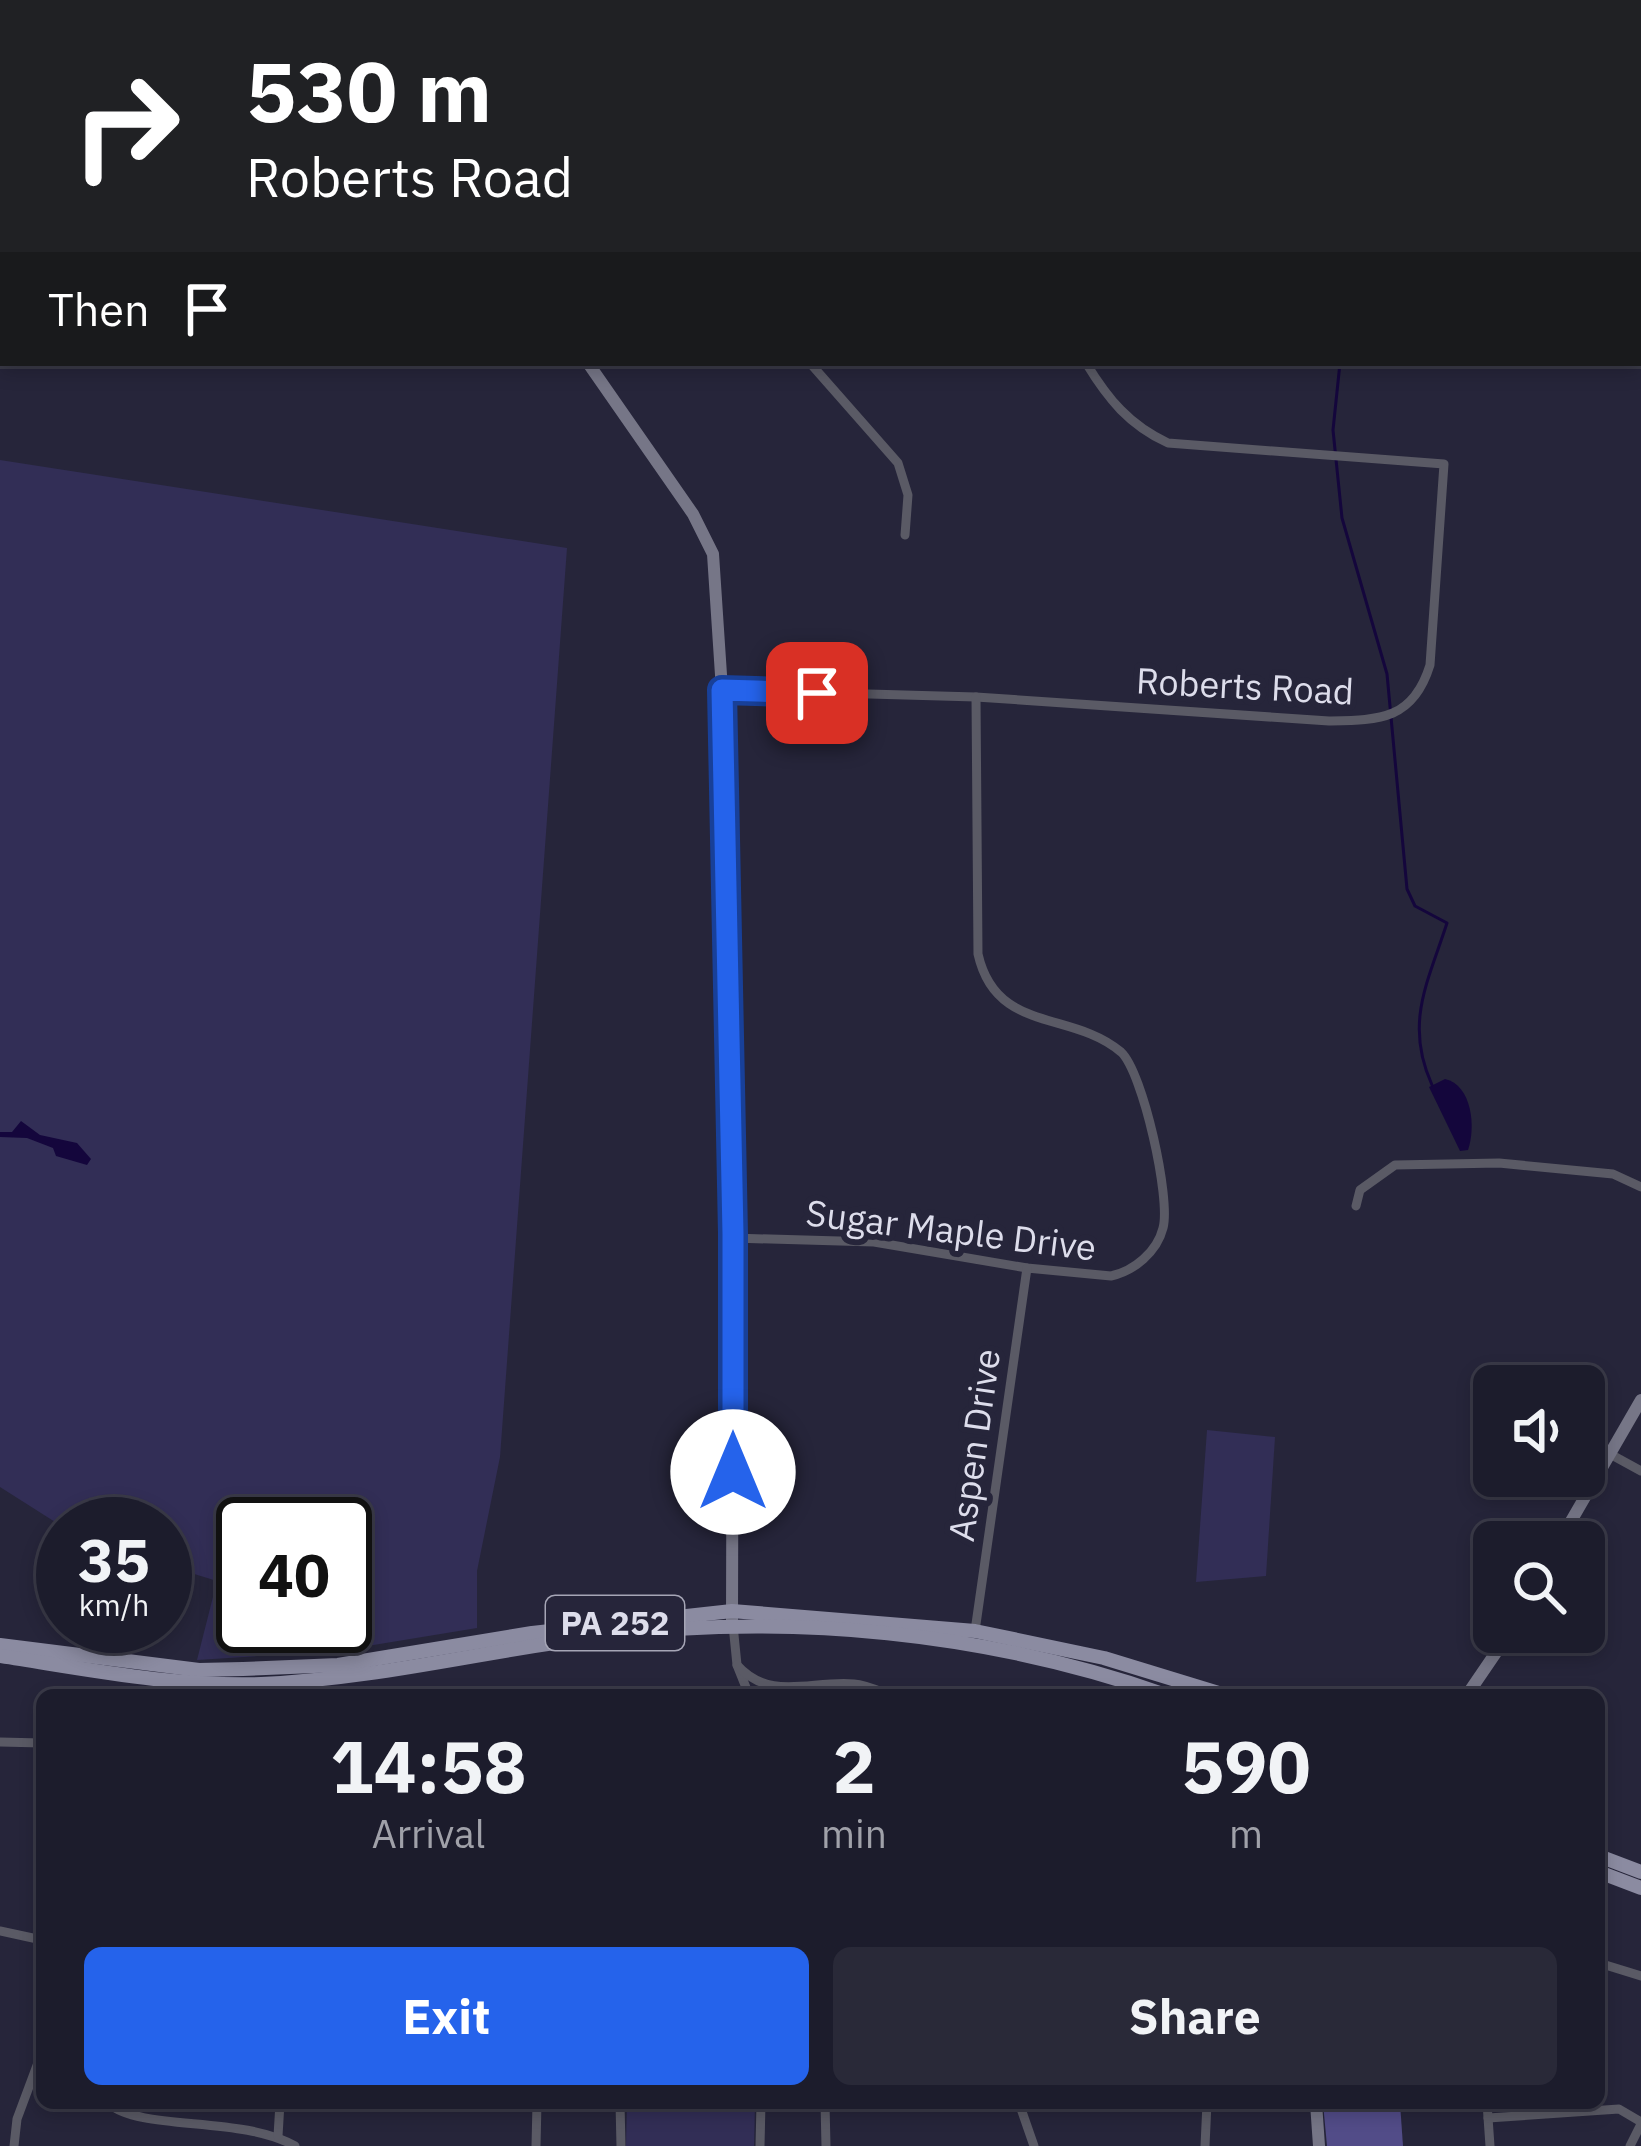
<!DOCTYPE html>
<style>
body{margin:0;font-family:"IBM Plex Sans",sans-serif;background:#292938;color:#f1f3f6;height:100vh;display:flex;flex-direction:column;font-size:45px;white-space:nowrap}
*{box-sizing:border-box;margin:0}
p{font-size:39px;color:#a0a1a9}
.icon{flex:none;width:66px;height:66px;fill:none;stroke:currentColor;stroke-width:2;stroke-linecap:round;stroke-linejoin:round}
.map{position:relative;flex:1;overflow:hidden}
.details{position:absolute;left:36px;top:1689px;width:1569px;height:420px;display:flex;flex-direction:column;background:#1c1c2c;border-radius:18px;box-shadow:0 6px 18px #0003,0 0 0 3px #3a3a48}
.details>*{flex:none}
.banner{position:absolute;left:0px;top:0px;width:1641px;height:366px;box-shadow:0 6px 18px #0003,0 0 0 3px #3a3a48;background:#202124;color:#fff;overflow:hidden}
.tools{position:absolute;left:1473px;top:1365px;display:grid;gap:24px}
.tools a{display:grid;place-items:center;width:132px;height:132px;border-radius:18px;background:#1c1c2c;box-shadow:0 6px 18px #0003,0 0 0 3px #3a3a48;font-size:60px}
.speed{position:absolute;left:36px;top:1497px;display:flex;gap:24px;font-size:60px;font-weight:700;text-align:center}
.speed>*{display:grid;place-content:center;width:156px;height:156px;border-radius:50%;background:#1c1c2c;box-shadow:0 6px 18px #0003,0 0 0 3px #3a3a48;line-height:1}
.speed small{font-size:30px;font-weight:400}
.speed .limit{border:6px solid #111;border-radius:18px;background:#fff;color:#111}
.pin{position:absolute;display:grid;place-items:center;width:102px;height:102px;color:#fff;margin:-51px;border-radius:24px;box-shadow:0 6px 18px #0006}
.me{position:absolute;width:132px;margin:-66px;rotate:0deg;stroke-linejoin:round;filter:drop-shadow(0 0 9px #0008)}
.turn{display:flex;align-items:center;gap:42px;height:252px;padding:0 48px;font-size:54px}
.turn .icon{width:156px;height:156px;stroke-width:2.5}
.turn b{display:block;font-size:84px;line-height:102px}
.then{display:flex;align-items:center;height:114px;padding:0 48px;background:#0003;gap:24px;font-size:45px}
.eta{display:flex;justify-content:space-evenly;align-items:center;height:204px;text-align:center}
.eta b{font-size:72px;font-weight:700;line-height:84px}
.action{display:flex;gap:24px;margin-top:auto;padding:24px 48px}
.action a{flex:1;height:138px;border-radius:18px;background:#2563eb;color:#fff;font-size:48px;font-weight:700;line-height:138px;text-align:center}
.action a+a{background:#292938;color:#f1f3f6}
.map>svg:first-child{display:block}
.green{fill:#322e56;fill-rule:evenodd}
.forest{fill:#524c88}
.water{fill:#14063c}
.lines{fill:none;stroke-linecap:round;stroke-linejoin:round}
.stream{stroke:#14063c;stroke-width:3}
.street{stroke:#5a5a65;stroke-width:9}
.secondary{stroke:#767687;stroke-width:12}
.primary{stroke:#8b8ba1;stroke-width:14}
.route-casing{stroke:#184099;stroke-width:30}
.route{stroke:#2563eb;stroke-width:21}
.labels{text-anchor:middle;stroke-width:12;stroke-linejoin:round;paint-order:stroke}
.shield{fill:#26253a;stroke:#a6a6b6;stroke-width:3}
.shield-label{font-size:33px;font-weight:bold;fill:#ddddeb}
.street-label{font-size:36px;fill:#ddddeb;stroke:#26253a}
</style>
<div class="map">
<svg width="1641" height="2146" viewBox="0 0 1641 2146">
<rect width="100%" height="100%" fill="#26253a"/>
<!-- green -->
<g class="green">
<path d="M0,460L567,548L500,1457L477,1571V1628L337,1651L197,1660L217,1581L165,1565V1524L63,1527L0,1487ZM243,1524H345V1626H243Z"/>
<path d="M1207,1430L1275,1437L1266,1576L1196,1582Z"/>
<path d="M627,2103H755L754,2146H626Z"/>
</g>
<!-- forest -->
<path class="forest" d="M1323,2103H1400L1403,2146H1327Z"/>
<!-- water -->
<g class="water">
<path d="M1445,1079C1472,1085 1476,1127 1468,1150L1460,1151L1429,1087Z"/>
<path d="M21,1121L40,1135L77,1143L91,1159L87,1165L56,1156L53,1148L27,1138L0,1137V1132H12Z"/>
</g>
<g class="lines">
<!-- stream -->
<g class="stream">
<path d="M213,0L218,3"/>
<path d="M62,3L66,0"/>
<path d="M1379,3V0"/>
<path d="M1340,363L1333,430L1342,518L1387,674L1407,889L1415,906L1447,923C1428,982 1404,1023 1432,1085"/>
</g>
<!-- street -->
<g class="street">
<path d="M551,0L552,3"/>
<path d="M739,0L747,3"/>
<path d="M253,3L257,0"/>
<path d="M580,3L587,0"/>
<path d="M859,3L860,0"/>
<path d="M447,363H466"/>
<path d="M810,363L898,463L908,495L905,535"/>
<path d="M722,690L976,697L1329,721C1380,720 1413,720 1430,665L1444,464L1168,443C1129,425 1108,399 1086,363"/>
<path d="M1356,1206L1360,1190L1395,1165L1499,1163L1613,1174L1641,1187"/>
<path d="M733,1238L874,1242L1027,1268L1111,1276C1134,1271 1157,1252 1163,1228C1171,1199 1143,1072 1121,1052C1072,1010 996,1034 978,954L976,697"/>
<path d="M1610,1454L1641,1471"/>
<path d="M733,1625L737,1665L749,1695"/>
<path d="M975,1631L1027,1268"/>
<path d="M737,1665C770,1702 811,1680 854,1684C866,1685 879,1691 890,1695"/>
<path d="M0,1742L42,1743"/>
<path d="M0,1931L42,1940"/>
<path d="M1599,1963L1641,1976"/>
<path d="M108,2103C141,2132 241,2115 295,2146"/>
<path d="M620,2103L621,2146"/>
<path d="M825,2103L826,2146"/>
<path d="M1019,2103L1034,2146"/>
<path d="M1487,2103L1490,2146"/>
<path d="M1488,2118L1619,2109L1641,2122"/>
<path d="M278,2136L280,2103"/>
<path d="M14,2146L17,2119L42,2052"/>
<path d="M536,2146L537,2103"/>
<path d="M760,2146L761,2103"/>
<path d="M1205,2146L1207,2103"/>
<path d="M1630,2146L1641,2124"/>
</g>
<!-- secondary -->
<g class="secondary">
<path d="M329,0L331,3"/>
<path d="M588,363L693,514L713,554L722,690L733,1234L732,1620"/>
<path d="M1559,1542L1641,1400"/>
<path d="M1467,1695L1510,1632"/>
<path d="M1316,2103L1319,2146"/>
</g>
<!-- primary -->
<g class="primary">
<path d="M0,1645L199,1670L243,1669L338,1665L532,1633L732,1611L975,1631L1104,1658L1225,1695"/>
<path d="M0,1656C86,1669 174,1687 261,1684C376,1679 489,1650 603,1636C791,1613 986,1632 1166,1695"/>
<path d="M1599,1856L1641,1872"/>
<path d="M1599,1872L1641,1888"/>
</g>
</g>
<g class="lines">
<!-- route casing -->
<g class="route-casing">
<path id="route" d="M733,1472V1234L722,690L817,693"/>
</g>
<!-- route -->
<use href="#route" class="route"/>
</g>
<g class="labels">
<!-- shield labels -->
<rect class="shield" x="546" y="1596" width="138" height="54" rx="9"/>
<g class="shield-label">
<text x="615" y="1635">PA 252</text>
</g>
<!-- street labels -->
<g class="street-label">
<text transform="translate(1245 686) rotate(3)" y="13">Roberts Road</text>
<text transform="translate(951 1230) rotate(7)" y="13">Sugar Maple Drive</text>
<text transform="translate(974 1445) rotate(-82)" y="13">Aspen Drive</text>
</g>
</g>
</svg>
<div class="tools">
<a><svg class="icon" aria-label="sound" viewBox="0 0 24 24"><path d="M4 9h4l5-4v14l-5-4H4zM17 9q2 3 0 6"/></svg></a>
<a><svg class="icon" aria-label="search" viewBox="0 0 24 24"><circle cx="10" cy="10" r="6"/><path d="M15 15l6 6"/></svg></a>
</div>
<div class="speed"><div>35<small>km/h</small></div><div class="limit">40</div></div>
<div class="pin" style="left:817px;top:693px;background:#d93025"><svg class="icon" aria-label="arrive" viewBox="0 0 24 24"><path d="M6 21V4h12l-3 4 3 4H6"/></svg></div>
<svg class="me" style="left:733px;top:1472px" viewBox="-20 -20 40 40"><circle r="19" fill="#fff"/><path d="M0-13L10 11 0 6-10 11z" fill="#2563eb"/></svg>
<div class="banner">
<div class="turn"><svg class="icon" aria-label="right" viewBox="0 0 24 24"><path d="M7 20v-9h11M14 6l5 5-5 5"/></svg><div><b>530 m</b>Roberts Road</div></div>
<div class="then">Then<svg class="icon" aria-label="arrive" viewBox="0 0 24 24"><path d="M6 21V4h12l-3 4 3 4H6"/></svg></div>
</div>
<section class="details">
<div class="eta">
<div><b>14:58</b><p>Arrival</p></div>
<div><b>2</b><p>min</p></div>
<div><b>590</b><p>m</p></div>
</div>
<div class="action"><a>Exit</a><a>Share</a></div>
</section>
</div>
